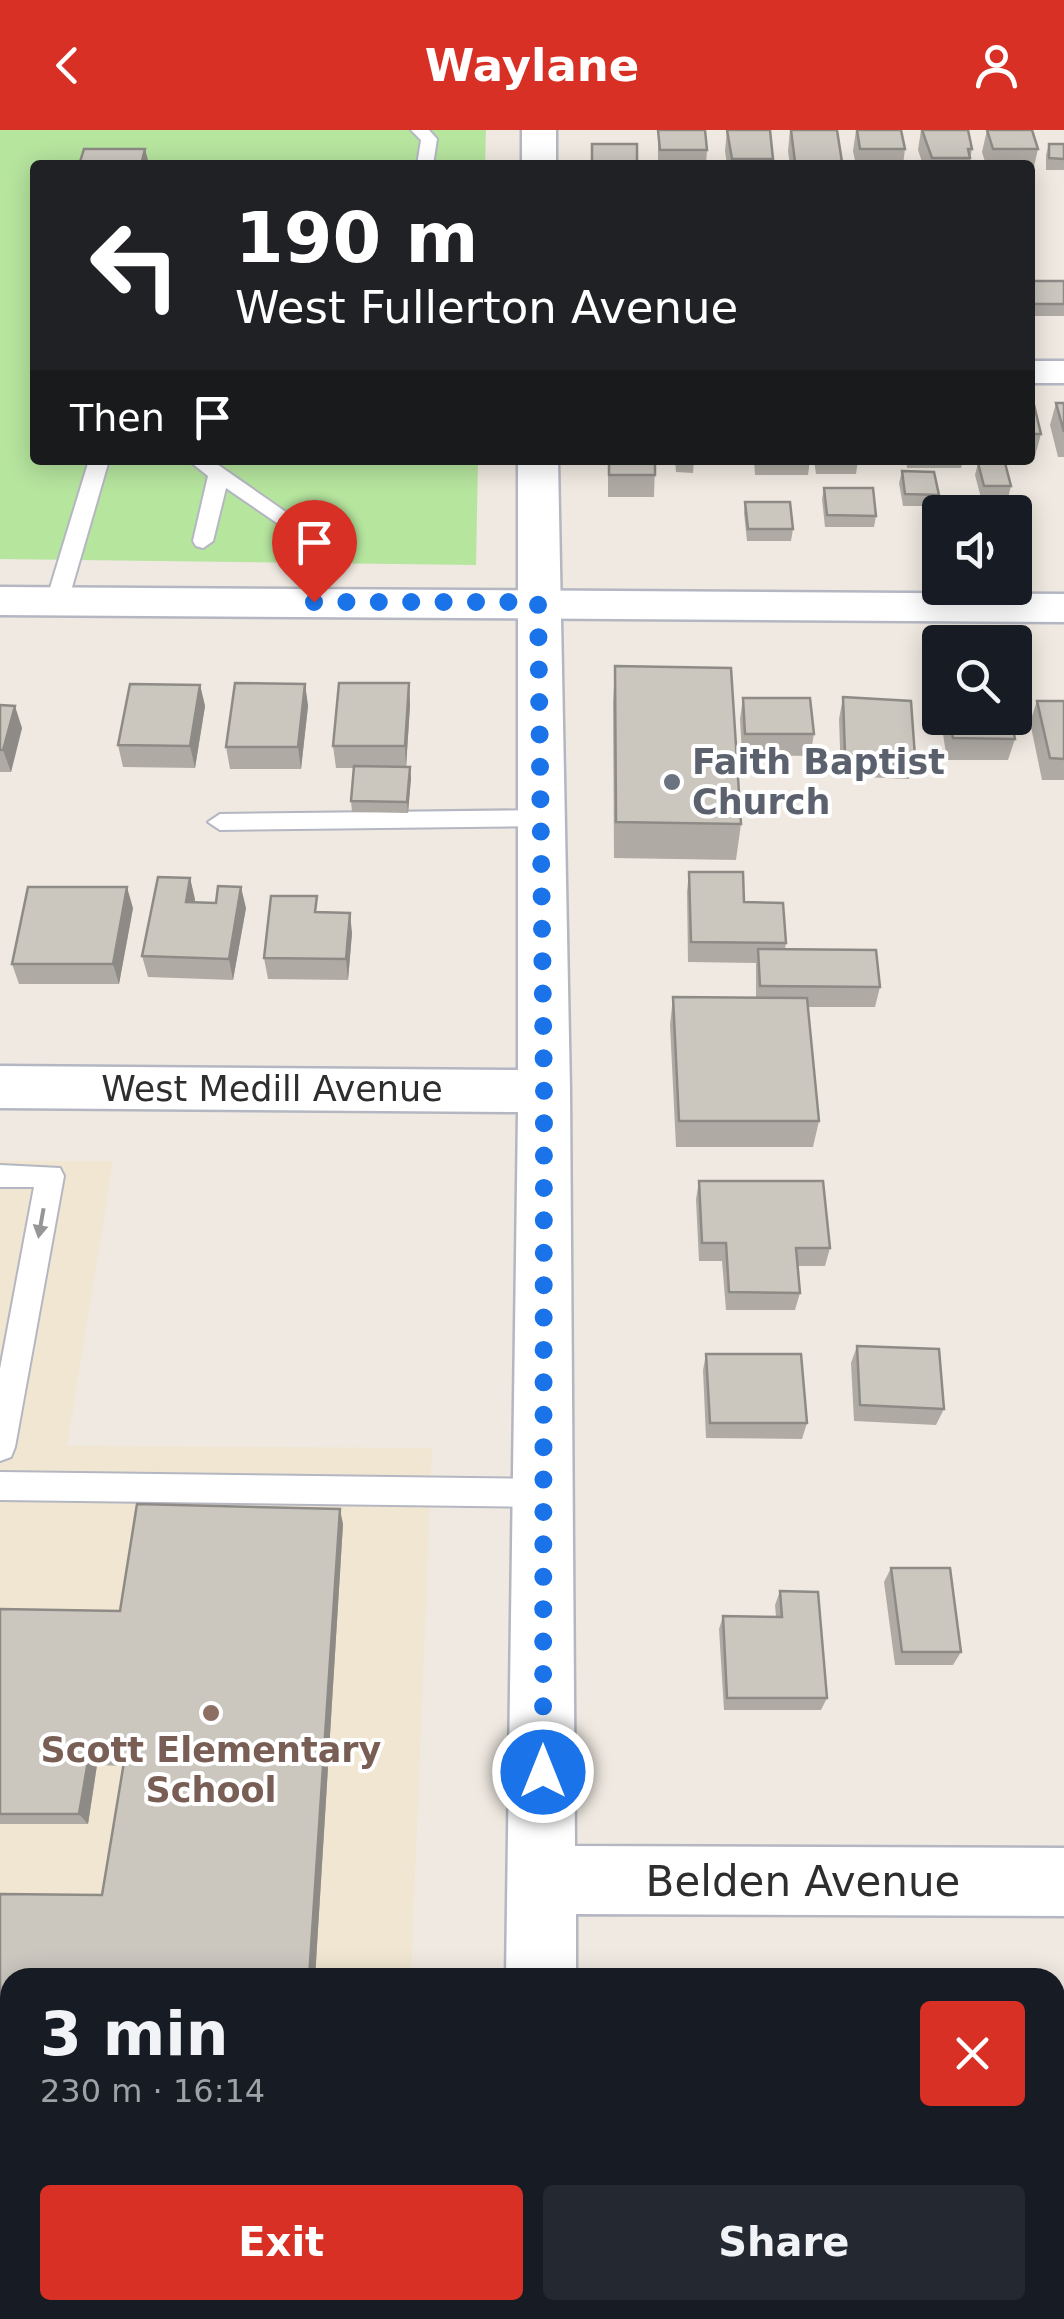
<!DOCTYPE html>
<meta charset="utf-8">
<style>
body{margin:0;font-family:"DejaVu Sans",sans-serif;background:#242831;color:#f1f3f6;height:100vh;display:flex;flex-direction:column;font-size:38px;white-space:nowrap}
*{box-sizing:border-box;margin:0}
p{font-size:32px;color:#9ea1a6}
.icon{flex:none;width:55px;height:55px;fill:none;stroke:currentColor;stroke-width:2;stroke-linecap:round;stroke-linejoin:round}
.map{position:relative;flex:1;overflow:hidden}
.side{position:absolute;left:0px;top:1838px;width:1065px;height:352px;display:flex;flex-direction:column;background:#171b24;border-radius:30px 30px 0 0;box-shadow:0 5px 25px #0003}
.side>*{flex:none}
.hud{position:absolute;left:30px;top:30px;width:1005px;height:305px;border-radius:10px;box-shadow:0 5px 25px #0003;background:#202124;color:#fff;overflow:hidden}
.tools{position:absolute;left:922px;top:365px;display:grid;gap:20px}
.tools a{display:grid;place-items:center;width:110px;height:110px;border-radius:10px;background:#171b24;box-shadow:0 5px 25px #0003;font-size:50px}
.pin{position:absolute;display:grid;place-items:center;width:85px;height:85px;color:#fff;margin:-102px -42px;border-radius:50% 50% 50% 0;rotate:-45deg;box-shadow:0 0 10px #0007}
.pin .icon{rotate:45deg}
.me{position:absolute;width:110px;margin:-55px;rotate:0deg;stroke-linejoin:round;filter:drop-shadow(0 0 8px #0008)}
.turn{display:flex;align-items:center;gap:35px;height:210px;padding:0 40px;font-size:45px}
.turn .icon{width:130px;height:130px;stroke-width:2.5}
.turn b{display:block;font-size:70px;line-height:85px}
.then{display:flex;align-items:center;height:95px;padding:0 40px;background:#0003;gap:20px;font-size:38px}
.round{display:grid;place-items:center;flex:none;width:105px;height:105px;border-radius:10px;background:#242831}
.headline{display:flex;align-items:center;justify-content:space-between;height:170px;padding:0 40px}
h1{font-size:60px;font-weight:700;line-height:75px}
.button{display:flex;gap:20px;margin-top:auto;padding:20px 40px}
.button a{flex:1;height:115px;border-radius:10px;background:#d93025;color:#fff;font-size:40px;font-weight:700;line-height:115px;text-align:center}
.button a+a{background:#242831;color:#f1f3f6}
header{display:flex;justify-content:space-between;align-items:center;height:130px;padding:0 40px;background:#d93025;color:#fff;font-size:45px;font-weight:700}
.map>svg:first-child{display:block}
.education{fill:#f0e6d1}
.green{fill:#b6e59e}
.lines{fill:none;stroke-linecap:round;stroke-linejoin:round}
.lane-casing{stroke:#b4b7c1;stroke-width:4}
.street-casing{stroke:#b4b7c1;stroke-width:5}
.secondary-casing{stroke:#b4b7c1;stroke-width:5}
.lane{fill:#fff;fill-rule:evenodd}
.street{fill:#fff;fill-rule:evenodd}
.secondary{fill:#fff;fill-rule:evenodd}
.wall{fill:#afaba4}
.shaded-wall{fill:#8e8b86}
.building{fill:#cbc7bf;stroke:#8e8b86;stroke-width:2.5}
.oneway{fill:#969696}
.route{stroke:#1a73e8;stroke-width:18;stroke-dasharray:0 32.4}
.worship-dot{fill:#6b7280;stroke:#fff;stroke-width:4}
.education-dot{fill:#8d6e63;stroke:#fff;stroke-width:4}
.labels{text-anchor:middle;stroke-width:8;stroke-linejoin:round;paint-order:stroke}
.worship-label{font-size:35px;font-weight:bold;fill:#5b616d;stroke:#fff;text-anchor:start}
.street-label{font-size:35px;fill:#2e2e2e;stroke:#fff}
.education-label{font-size:35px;font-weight:bold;fill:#785e54;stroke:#fff}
.near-street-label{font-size:42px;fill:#2e2e2e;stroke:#fff}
</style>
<header><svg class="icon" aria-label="back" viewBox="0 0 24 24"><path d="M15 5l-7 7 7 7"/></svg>Waylane<svg class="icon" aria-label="person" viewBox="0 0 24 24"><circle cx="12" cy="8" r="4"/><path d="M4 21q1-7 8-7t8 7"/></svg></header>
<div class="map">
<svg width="1064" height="2189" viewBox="0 0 1064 2189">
<rect width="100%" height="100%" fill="#efe9e1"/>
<!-- education -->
<path class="education" d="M0,1031H113L67,1316L432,1318L411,1847L10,1848V2180H398V2189H0Z"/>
<!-- green -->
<path class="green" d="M0,0H486L485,35H35V330H478L476,435L0,429Z"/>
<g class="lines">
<!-- lane casing -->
<g class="lane-casing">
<g id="lane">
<path d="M411,0H429L437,9L433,35H417L421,10Z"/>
<path d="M89,330H109L68,471L57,478L46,471Z"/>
<path d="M188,330H211L326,410L316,417L309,415L226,358L213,411L203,418L196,416L193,411L208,346Z"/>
<path d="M540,680L552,688L540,696L220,700L208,692L220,684Z"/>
<path d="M0,1035L60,1038L64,1046L15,1317L11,1327L0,1331V1239L34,1057H0Z"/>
<path d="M0,1342L543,1349L554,1353L558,1363L554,1373L543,1377L0,1370Z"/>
</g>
</g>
<!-- street casing -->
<g class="street-casing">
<g id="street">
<rect x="522" y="0" width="34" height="35"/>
<rect x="1030" y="231" width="34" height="22"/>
<path d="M518,330H558L570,961L575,1716L1064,1718V1786L576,1784V1848H506L518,982L0,978V936L518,940Z"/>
<rect x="501" y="2180" width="76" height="9"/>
</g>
</g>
<!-- secondary casing -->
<g class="secondary-casing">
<path id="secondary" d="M0,457L1064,464V492L0,485Z"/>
</g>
<!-- lane -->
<use href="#lane" class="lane"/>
<!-- street -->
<use href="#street" class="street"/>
<!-- secondary -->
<use href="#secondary" class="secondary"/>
</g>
<!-- wall -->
<g class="wall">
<path d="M658,0L707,20L706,35H658Z"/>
<path d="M727,0L773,29L772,35H727L725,21Z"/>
<path d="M790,0L842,32V35H790L788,21Z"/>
<path d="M856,0L905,19L903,35H856L853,21Z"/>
<path d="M921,0H968L972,19L969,35H923L918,20Z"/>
<path d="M987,0L1038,19L1033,41H1030V35H986L982,22Z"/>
<path d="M1049,14H1064V40H1046V25Z"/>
<rect x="1030" y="151" width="34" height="35"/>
<path d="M1056,273H1064V327H1058L1050,295Z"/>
<path d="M1030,275L1041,304L1035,326H1030Z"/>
<path d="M600,330H655L654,367H608V333H600Z"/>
<path d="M675,330H694L693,343L676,342Z"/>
<path d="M754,330H810L808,345H755Z"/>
<path d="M814,330H858L856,344H816Z"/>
<path d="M906,330H963L961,338H907Z"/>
<path d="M983,330H1006L1005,334L1011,356L1008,368H981L975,345L978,333H984Z"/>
<path d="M902,341L939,365L936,376H903L899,353Z"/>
<path d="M824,358L876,386L874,397H825L822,369Z"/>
<path d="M745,372L793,399L791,411H747L744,383Z"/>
<path d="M615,536L741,694L736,730L614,728L613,573Z"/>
<path d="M409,553L410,575L406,637L411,648L408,683L352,682L351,671L354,638H336L333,616Z"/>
<path d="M305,554L308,576L301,639H230L226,617Z"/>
<path d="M200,555L205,576L195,638L123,637L118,615Z"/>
<path d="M843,567L915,627L909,649L841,646L839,589Z"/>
<path d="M743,568L814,604L810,626L742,625L740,589Z"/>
<path d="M1037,571H1064V650H1042L1030,592Z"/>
<path d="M0,575L22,598L11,642H0Z"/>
<path d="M942,588H1011L1015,609L1008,630H947L941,591Z"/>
<path d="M689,742L744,772L786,813L785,819L880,857L875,877H808L819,991L813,1017H676L670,895L673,867L756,868V833L688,832L687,762Z"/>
<path d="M190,748L195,772L246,778L233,850L148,847L142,826Z"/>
<path d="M133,778L119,854H19L12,834Z"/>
<path d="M319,782L352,803L348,850L268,849L264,828Z"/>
<path d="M699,1051L830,1118L825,1136H797L800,1163L795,1180H726L722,1131H699L696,1069Z"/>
<path d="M857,1216L944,1279L936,1295L854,1291L851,1233Z"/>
<path d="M706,1224L807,1293L802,1309L706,1308L703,1240Z"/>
<path d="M343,1394L315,1848H10V1904H0V1764L102,1765L124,1636L97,1635L88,1694H0V1479L120,1481Z"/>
<path d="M891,1438L961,1522L953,1535H895L884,1452Z"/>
<path d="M780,1461L827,1568L821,1580H724L719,1499L723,1486L776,1487L775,1475Z"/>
<rect x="753" y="2180" width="102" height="9"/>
</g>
<!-- shaded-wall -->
<g class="shaded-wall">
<path d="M145,19L148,30L146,35H141Z"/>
<path d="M409,553L410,575L406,638L405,616Z"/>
<path d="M305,554L308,576L301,639L298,617Z"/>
<path d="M200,555L205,576L195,638L190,616Z"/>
<path d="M15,576L22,598L11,642L3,620Z"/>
<path d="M410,637L411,648L408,683L407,672Z"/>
<path d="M190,748L195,769L191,792L186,772Z"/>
<path d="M127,757L133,778L119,854L113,834Z"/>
<path d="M241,757L246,778L233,850L229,829Z"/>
<path d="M350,783L352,803L348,850L346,829Z"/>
<path d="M340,1379L343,1394L315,1848H309Z"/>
<path d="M89,1625L97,1635L88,1694L79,1684Z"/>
<path d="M29,2180H40L39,2189H27Z"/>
<rect x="274" y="2180" width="6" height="9"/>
</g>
<!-- building -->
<g class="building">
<path d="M658,0H705L707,20H660Z"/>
<path d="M727,0H770L773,29H732Z"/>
<path d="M791,0H837L842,32H795Z"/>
<path d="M857,0H901L905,19H860Z"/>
<path d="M922,0H968L972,19H968L970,28H932Z"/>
<path d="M987,0H1032L1038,19H993Z"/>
<path d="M592,14H637V35L592,34Z"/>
<path d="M1049,14H1064V29L1049,28Z"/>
<path d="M84,19H145L141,35H79Z"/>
<rect x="1030" y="151" width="34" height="23"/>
<path d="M1056,273H1064V302Z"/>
<path d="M1030,275H1034L1041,304H1030Z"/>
<rect x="609" y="330" width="46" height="15"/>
<path d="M978,333H1005L1011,356H984Z"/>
<path d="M902,341L934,342L939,365L905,364Z"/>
<path d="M824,358H873L876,386L827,385Z"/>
<path d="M745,372H790L793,399H748Z"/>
<path d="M615,536L731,538L741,694L616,692Z"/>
<path d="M235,553L305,554L298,617H226Z"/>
<path d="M339,553H409L405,616H333Z"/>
<path d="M130,554L200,555L190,616L118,615Z"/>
<path d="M843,567L911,571L915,627L845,624Z"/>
<path d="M743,568H810L814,604H745Z"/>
<path d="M1037,571H1064V629L1050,628Z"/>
<path d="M0,575L15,576L3,620H0Z"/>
<path d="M949,588H1011L1015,609L953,608Z"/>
<path d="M354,636L410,637L407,672L351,671Z"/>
<path d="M689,742H743L744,772L783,773L786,813L691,812Z"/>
<path d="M158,747L190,748L186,772L216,773L218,756L241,757L229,829L142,826Z"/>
<path d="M28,757H127L113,834H12Z"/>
<path d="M271,766H317L315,782L350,783L346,829L264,828Z"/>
<path d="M758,819L876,820L880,857L760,856Z"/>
<path d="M673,867L807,868L819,991H679Z"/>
<path d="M699,1051H823L830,1118H796L800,1163L729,1162L726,1113H702Z"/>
<path d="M857,1216L939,1219L944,1279L860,1275Z"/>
<path d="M706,1224H801L807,1293H710Z"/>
<path d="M137,1374L340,1379L309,1848H10V1899H0V1764L102,1765L125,1626L89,1625L79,1684H0V1479L120,1481Z"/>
<path d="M891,1438H950L961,1522H902Z"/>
<path d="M780,1461L818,1462L827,1568H727L723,1486L782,1487Z"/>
<path d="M10,1951V2180H29L27,2189H0V1952Z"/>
<path d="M1055,2106L1060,2144H1055Z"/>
<path d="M69,2180H274V2189H68Z"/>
<rect x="758" y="2180" width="97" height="9"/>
</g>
<!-- one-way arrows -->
<defs><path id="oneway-solid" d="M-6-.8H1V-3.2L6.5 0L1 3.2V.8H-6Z" transform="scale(2.5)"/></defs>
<use class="oneway" href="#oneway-solid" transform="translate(41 1093) rotate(100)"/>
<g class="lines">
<!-- route -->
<path class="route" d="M314,472H538L544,961L543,1642"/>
</g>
<!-- markers -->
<circle class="worship-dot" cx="672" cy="652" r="10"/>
<circle class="education-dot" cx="211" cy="1583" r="10"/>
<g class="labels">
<!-- worship labels -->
<g class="worship-label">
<text x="692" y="644">Faith Baptist<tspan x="692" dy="40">Church</tspan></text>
</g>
<!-- street labels -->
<g class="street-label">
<text x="272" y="971">West Medill Avenue</text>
</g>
<!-- education labels -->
<g class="education-label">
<text x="211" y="1632">Scott Elementary<tspan x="211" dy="40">School</tspan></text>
</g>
<!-- near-street labels -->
<g class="near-street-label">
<text x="803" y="1766">Belden Avenue</text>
</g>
</g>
</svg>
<div class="tools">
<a><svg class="icon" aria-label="sound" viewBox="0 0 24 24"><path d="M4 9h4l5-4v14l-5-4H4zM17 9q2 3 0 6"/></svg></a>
<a><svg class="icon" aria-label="search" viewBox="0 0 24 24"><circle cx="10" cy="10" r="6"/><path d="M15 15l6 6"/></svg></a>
</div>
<div class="pin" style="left:314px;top:472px;background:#d93025"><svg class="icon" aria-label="arrive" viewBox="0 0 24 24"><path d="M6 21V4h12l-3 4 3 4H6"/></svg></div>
<svg class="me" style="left:543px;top:1642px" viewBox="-20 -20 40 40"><circle r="17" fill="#1a73e8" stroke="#fff" stroke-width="3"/><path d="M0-11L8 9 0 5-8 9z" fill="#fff"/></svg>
<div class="hud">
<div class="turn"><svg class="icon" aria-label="left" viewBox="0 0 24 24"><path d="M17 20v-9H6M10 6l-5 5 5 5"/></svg><div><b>190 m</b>West Fullerton Avenue</div></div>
<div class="then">Then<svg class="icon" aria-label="arrive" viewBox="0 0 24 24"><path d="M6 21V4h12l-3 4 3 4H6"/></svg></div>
</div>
<section class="side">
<div class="headline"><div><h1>3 min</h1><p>230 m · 16:14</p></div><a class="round" style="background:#d93025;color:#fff"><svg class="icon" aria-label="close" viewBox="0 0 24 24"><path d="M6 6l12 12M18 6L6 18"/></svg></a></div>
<div class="button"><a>Exit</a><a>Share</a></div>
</section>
</div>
